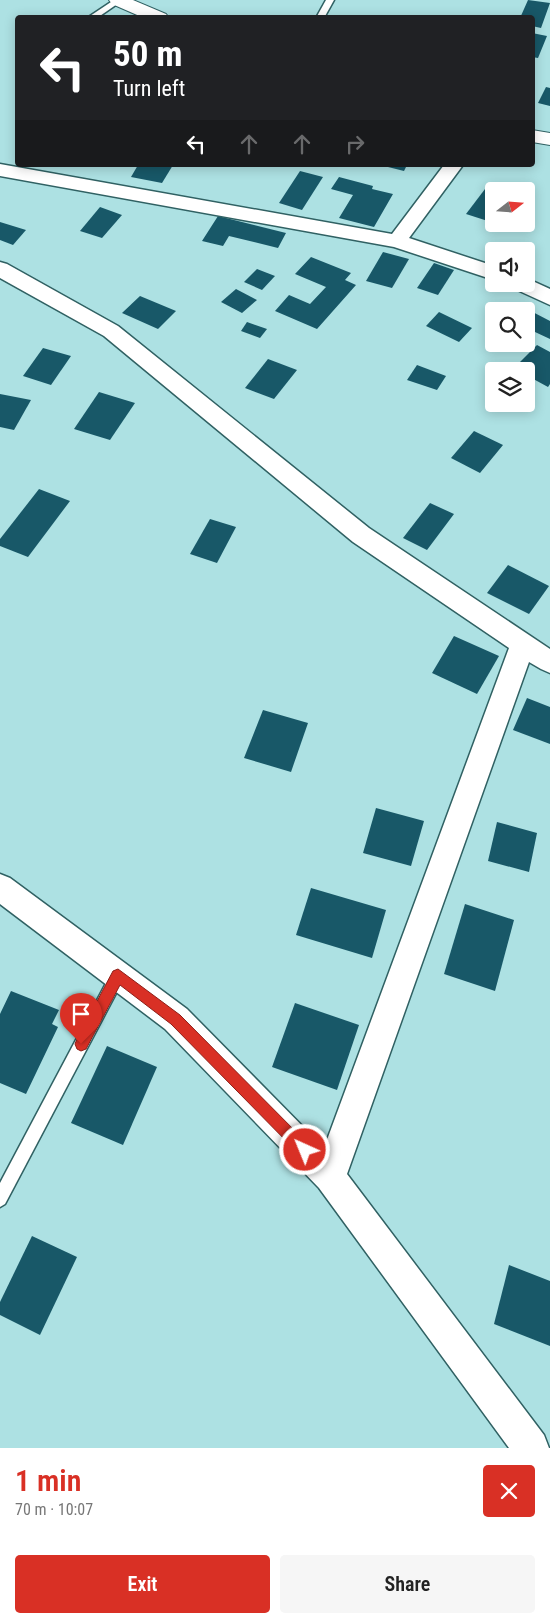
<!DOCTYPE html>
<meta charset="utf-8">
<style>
body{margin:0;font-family:"Roboto Condensed",sans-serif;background:#f6f6f6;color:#222;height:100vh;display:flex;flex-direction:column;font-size:19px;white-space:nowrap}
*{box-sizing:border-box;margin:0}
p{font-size:16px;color:#767676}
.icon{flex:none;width:28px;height:28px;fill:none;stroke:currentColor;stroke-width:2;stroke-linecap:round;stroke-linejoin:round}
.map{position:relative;height:1448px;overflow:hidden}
.sheet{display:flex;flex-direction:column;background:#fff;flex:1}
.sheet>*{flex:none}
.hud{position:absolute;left:15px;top:15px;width:520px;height:152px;border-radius:5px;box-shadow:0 2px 12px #0003;background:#202124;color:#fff;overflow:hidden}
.needle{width:32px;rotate:73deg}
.fabs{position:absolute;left:485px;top:182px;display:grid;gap:10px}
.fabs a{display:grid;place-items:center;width:50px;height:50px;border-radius:5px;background:#fff;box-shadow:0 2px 12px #0003;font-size:25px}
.pin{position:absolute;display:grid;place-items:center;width:42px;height:42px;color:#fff;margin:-51px -21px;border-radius:50% 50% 50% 0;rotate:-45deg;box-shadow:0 0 5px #0007}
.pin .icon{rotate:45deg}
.me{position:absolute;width:55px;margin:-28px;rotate:316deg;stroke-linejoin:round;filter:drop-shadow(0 0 4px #0008)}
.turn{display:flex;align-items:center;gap:18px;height:105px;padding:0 15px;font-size:22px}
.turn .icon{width:65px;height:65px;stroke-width:2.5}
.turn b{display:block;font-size:35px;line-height:42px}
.lanes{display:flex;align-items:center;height:48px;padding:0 15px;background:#0003;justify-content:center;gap:25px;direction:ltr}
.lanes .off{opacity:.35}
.round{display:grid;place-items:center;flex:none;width:52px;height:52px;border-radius:5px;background:#f6f6f6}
.head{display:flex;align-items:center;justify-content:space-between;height:85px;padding:0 15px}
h1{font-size:30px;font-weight:600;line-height:38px;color:#d93025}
.action{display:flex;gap:10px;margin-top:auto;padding:10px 15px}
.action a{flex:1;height:58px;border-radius:5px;background:#d93025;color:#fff;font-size:20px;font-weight:600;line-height:58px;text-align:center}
.action a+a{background:#f6f6f6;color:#222}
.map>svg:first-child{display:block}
.building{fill:#185868}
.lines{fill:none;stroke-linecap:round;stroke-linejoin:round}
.service-casing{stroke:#306163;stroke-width:3}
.minor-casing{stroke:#306163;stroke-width:3}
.tertiary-casing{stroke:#306163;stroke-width:2}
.service{fill:#fff;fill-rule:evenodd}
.minor{fill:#fff;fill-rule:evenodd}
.tertiary{fill:#fff;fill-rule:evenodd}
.route{fill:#d93025;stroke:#8d1f18}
</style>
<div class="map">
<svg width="550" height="1448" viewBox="0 0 550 1448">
<rect width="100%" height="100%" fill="#ade1e3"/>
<!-- building -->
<g class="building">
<path d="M528,0L550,3L541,28L532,26V18H520Z"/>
<path d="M532,33L547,36L538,58L532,57Z"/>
<path d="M546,87L550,88V106L538,103Z"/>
<path d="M138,165H173L162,183L131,177Z"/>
<path d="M380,165H407L404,171Z"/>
<path d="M300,171L323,177L302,210L279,203Z"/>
<path d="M339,177L373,186L372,189L393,194L374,227L339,218L353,195L331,189Z"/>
<path d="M485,189L494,192V223L466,214Z"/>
<path d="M100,207L122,215L102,238L80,231Z"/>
<path d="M218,216L286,233L278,248L229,236L223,246L202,241Z"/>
<path d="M0,222L26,230L13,245L0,240Z"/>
<path d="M383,252L409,259L392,288L366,281Z"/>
<path d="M311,257L351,273L345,280L356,285L317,329L275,311L289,295L310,304L326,287L295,274Z"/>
<path d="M434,263L454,270L438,295L417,288Z"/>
<path d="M257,269L275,276L262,290L244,282Z"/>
<path d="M236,289L257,300L242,313L221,302Z"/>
<path d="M140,296L176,311L158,329L122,313Z"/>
<path d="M525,308L550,321V339L535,332L526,341V311H522Z"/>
<path d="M439,312L472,328L459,342L426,326Z"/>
<path d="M247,322L267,329L260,338L241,331Z"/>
<path d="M537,345L550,352V384L548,387L526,375V371H518L513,369Z"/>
<path d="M43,348L71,356L51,385L23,376Z"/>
<path d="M268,359L297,370L274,399L245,388Z"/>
<path d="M417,365L446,376L437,390L407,380Z"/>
<path d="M99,392L135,403L110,440L74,429Z"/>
<path d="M0,394L31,400L14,430L0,427Z"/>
<path d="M474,431L503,445L480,473L451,458Z"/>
<path d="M39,489L70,501L28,557L0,546V539Z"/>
<path d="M430,503L454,514L427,550L403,538Z"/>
<path d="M210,519L236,527L217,563L190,554Z"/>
<path d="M508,565L549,586L529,614L487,593Z"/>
<path d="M454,636L499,656L477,694L432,673Z"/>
<path d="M527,698L550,707V744L513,730Z"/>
<path d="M263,710L308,723L291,772L244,758Z"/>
<path d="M376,808L424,821L411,866L363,853Z"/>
<path d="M497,822L537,833L529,872L488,861Z"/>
<path d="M311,888L386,910L372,958L296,935Z"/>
<path d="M465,904L514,920L495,991L444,974Z"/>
<path d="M11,991L59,1010L52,1024L58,1027L26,1094L0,1083V1014Z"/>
<path d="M295,1003L359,1025L337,1090L272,1067Z"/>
<path d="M107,1046L157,1067L123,1145L71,1123Z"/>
<path d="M32,1236L77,1257L40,1335L0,1315V1302Z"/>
<path d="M509,1265L550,1281V1346L494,1324Z"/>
</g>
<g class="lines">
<!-- service casing -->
<g class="service-casing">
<g id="service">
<path d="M114,0H123L97,18H87Z"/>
<path d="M326,0H334L324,18H316Z"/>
<path d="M118,968L123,970L125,975L123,980L5,1204L0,1207V1183L113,970Z"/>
</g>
</g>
<!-- minor casing -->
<g class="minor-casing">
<g id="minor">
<path d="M0,164L392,234L444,165H463L409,238L494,266V280L394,247L0,176Z"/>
<path d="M0,262L7,264L118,326L369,528L550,649V673L541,669L529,662L347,1174L544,1435L549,1448H509L319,1188L165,1029L0,904V874L10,878L187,1009L324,1148L509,648L353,542L104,336L0,278Z"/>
<path d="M526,278L550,289V305L515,289L512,284H526Z"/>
</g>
</g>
<!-- tertiary casing -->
<g class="tertiary-casing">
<g id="tertiary">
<path d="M109,0H133L166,14L169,18H144L112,4Z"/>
<path d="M532,130L550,133V145L532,142Z"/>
</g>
</g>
<!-- service -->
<use href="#service" class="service"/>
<!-- minor -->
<use href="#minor" class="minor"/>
<!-- tertiary -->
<use href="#tertiary" class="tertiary"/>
</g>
<!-- route -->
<path class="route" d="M118,969L180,1015L310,1146L312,1150L310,1155L305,1157L300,1155L171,1024L120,985L86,1049L81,1051L77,1049L75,1044L77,1039L113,971Z"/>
</svg>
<div class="fabs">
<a><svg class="needle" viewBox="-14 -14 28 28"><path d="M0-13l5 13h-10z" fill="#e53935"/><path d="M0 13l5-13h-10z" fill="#767676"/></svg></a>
<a><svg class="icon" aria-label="sound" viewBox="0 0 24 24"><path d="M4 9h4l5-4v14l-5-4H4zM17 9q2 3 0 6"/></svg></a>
<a><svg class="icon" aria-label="search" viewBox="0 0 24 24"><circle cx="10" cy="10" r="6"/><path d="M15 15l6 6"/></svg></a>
<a><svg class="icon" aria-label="layers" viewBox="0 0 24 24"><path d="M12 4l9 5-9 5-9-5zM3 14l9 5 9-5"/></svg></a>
</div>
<div class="pin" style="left:81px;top:1044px;background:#d93025"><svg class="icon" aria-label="arrive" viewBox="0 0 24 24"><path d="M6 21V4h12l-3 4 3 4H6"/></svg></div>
<svg class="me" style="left:305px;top:1150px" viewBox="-20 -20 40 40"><circle r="17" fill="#d93025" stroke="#fff" stroke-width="3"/><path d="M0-11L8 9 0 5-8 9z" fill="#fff"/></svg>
<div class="hud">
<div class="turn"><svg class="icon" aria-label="left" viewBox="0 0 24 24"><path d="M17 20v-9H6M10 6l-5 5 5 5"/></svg><div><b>50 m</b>Turn left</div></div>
<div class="lanes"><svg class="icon" aria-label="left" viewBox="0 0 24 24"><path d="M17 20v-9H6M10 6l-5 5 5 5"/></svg><svg class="icon off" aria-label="ahead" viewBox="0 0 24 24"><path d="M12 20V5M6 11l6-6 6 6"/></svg><svg class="icon off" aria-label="ahead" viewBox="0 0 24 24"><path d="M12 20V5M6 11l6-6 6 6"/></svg><svg class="icon off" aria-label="right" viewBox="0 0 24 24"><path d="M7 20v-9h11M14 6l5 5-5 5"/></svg></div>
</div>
</div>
<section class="sheet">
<div class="head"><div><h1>1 min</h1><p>70 m · 10:07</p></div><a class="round" style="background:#d93025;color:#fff"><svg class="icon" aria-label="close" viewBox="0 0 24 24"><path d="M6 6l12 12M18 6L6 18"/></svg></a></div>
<div class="action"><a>Exit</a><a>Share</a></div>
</section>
